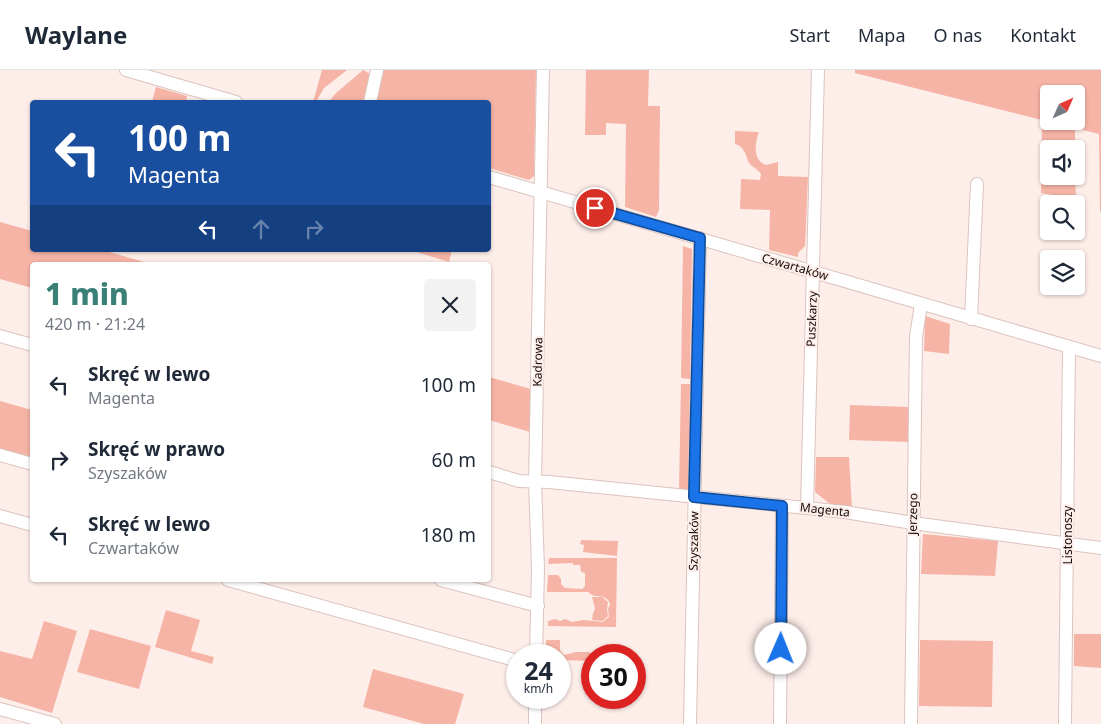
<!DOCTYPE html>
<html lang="pl">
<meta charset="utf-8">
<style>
body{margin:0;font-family:"Noto Sans",sans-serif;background:#f2f2f3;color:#1f2937;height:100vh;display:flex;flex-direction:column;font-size:19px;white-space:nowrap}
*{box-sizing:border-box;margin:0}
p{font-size:16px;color:#747a83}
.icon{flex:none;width:28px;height:28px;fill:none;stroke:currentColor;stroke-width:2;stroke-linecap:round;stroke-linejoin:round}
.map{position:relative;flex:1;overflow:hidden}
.panel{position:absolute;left:30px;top:192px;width:461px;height:320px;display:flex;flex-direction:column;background:#fff;border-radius:5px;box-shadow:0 1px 4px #0004}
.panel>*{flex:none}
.top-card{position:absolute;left:30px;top:30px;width:461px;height:152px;border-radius:5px;box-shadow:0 1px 4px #0004;background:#1a4fa0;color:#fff;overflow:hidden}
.needle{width:32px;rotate:45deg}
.tools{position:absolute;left:1040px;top:15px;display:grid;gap:10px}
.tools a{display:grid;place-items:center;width:45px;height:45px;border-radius:5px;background:#fff;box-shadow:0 1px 4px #0004;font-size:25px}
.speed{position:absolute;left:506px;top:574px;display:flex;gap:10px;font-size:25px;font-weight:700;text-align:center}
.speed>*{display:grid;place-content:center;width:65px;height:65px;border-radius:50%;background:#fff;box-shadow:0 1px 4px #0004;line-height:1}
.speed small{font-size:12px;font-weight:400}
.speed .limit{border:8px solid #d22;background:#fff;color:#111}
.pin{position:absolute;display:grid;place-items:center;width:42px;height:42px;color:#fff;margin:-21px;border:2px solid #fff;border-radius:50%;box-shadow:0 1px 5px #0007}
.me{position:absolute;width:55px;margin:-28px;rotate:1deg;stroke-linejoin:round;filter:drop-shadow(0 0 4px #0008)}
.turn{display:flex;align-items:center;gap:18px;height:105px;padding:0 15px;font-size:22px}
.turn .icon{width:65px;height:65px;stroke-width:2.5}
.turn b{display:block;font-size:35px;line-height:42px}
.lanes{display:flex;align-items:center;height:48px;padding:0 15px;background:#0003;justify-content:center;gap:25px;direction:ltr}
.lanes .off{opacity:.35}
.round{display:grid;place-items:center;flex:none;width:52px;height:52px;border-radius:5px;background:#f2f2f3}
.head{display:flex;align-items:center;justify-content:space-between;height:85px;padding:0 15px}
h1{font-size:30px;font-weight:800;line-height:38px;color:#3b8076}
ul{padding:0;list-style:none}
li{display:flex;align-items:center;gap:15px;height:75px;padding:0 15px}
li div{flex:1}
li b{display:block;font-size:19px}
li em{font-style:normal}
header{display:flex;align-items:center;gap:30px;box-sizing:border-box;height:70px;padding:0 25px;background:#fff;border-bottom:1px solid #e0e1e3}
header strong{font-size:24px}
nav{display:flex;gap:28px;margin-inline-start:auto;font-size:18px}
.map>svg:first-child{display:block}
.green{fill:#f6b4a6;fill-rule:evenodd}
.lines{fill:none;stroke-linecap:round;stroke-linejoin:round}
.minor-casing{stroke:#dcc3bd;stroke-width:14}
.minor{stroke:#fff;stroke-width:12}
.route-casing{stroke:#114b97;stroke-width:12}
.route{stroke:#1a73e8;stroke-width:9}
.labels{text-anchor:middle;stroke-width:4;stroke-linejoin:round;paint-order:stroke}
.street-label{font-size:12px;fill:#130b09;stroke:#feeeea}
</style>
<header>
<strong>Waylane</strong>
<nav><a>Start</a><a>Mapa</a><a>O nas</a><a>Kontakt</a></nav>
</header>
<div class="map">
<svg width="1101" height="654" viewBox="0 0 1101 654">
<rect width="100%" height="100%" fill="#feeeea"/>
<!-- green -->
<g class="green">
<path d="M322,0H347L324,18L316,32H313Z"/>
<path d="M363,0L370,4L366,32H329L335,24Z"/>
<path d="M382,0H536L534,106L529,110L489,98V32H374Z"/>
<path d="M586,0H649L648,36H660L659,140L656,147L625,137L626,54L606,53V65H585Z"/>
<path d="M855,0H1101V142L1100,141L1099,64L1075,58V79H1049V106H1075L1076,129L1041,123L1042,50L855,3ZM1049,24H1076V51H1049Z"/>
<path d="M156,17L187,26L186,32H152Z"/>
<path d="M735,61L759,62C755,73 752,90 766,95L778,92V106L808,107L805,176L798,183V187L769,180L770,140L740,139L741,109L760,110L761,104C758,99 752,97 749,93C745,84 745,77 735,74Z"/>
<path d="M0,152L32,161V180H102L155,195H32V218L0,209Z"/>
<path d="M683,176L692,179L690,309L681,308Z"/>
<path d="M410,180H452L449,192Z"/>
<path d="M925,246L950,254L949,284L924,281Z"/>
<path d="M489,307L531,319L530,362L489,350Z"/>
<path d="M681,314H690L688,422L679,420Z"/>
<path d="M0,331L32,340V389L0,380Z"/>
<path d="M850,335L908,337V372L849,370Z"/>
<path d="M816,387H849L852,438L830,434L815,422Z"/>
<path d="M923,464L998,471L995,506L921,504Z"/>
<path d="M581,470L618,471L617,486L583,482L584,475L580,474Z"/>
<path d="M549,488H617L616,557L548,556V551L555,549L560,551L565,549L572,552L583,550L603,552L609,547L608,539L610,534C606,522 595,530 588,522H547L548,505H558L561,509V514L565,518L582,519L585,516V503L581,502L580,495H573V493L548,494Z"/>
<path d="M592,527H602L608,532L607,540L608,546L603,551L592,550L593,543L595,539Z"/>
<path d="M166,540L200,550L191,581L214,587L212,594L155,577Z"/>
<path d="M44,551L77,561L52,643L0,627V581L32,589Z"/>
<path d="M90,559L151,576L139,619L77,602Z"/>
<path d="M1074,564H1101V598L1074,596Z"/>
<path d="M546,570H560V580L564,585L576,582H590V585L592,586V591L560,590V585H546Z"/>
<path d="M920,570L993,571L992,637L919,636Z"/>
<path d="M373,599L464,624L455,654H424L363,637Z"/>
</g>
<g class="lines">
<!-- minor casing -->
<g class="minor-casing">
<g id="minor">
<path d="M126,0L236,32"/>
<path d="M370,32L377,0"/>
<path d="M489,107L1101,286"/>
<path d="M971,249L977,114"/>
<path d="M0,266L32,275"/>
<path d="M0,385L32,394"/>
<path d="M489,402L519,411L549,412L845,442L913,453L1101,478"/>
<path d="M807,438L818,0"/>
<path d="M0,446L32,455"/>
<path d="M228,510L518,591"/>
<path d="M441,510L538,536"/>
<path d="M536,585L538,499L535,412L543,0"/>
<path d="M0,639L55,654"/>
<path d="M535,654V628"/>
<path d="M690,654L700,168"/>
<path d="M780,654L782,436"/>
<path d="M911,654L916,267L921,234"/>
<path d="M1065,654L1069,277"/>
</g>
</g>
<!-- minor -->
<use href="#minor" class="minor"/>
</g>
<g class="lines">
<!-- route casing -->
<g class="route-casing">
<path id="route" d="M595,138L700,168L694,427L782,436L781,579"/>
</g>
<!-- route -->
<use href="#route" class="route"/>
</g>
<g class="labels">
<!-- street labels -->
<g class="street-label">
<text transform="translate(795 197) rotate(16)" y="4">Czwartaków</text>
<text transform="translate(812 249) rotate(-88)" y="4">Puszkarzy</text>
<text transform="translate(538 292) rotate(-89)" y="4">Kadrowa</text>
<text transform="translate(825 440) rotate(6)" y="4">Magenta</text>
<text transform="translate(913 444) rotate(-89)" y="4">Jerzego</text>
<text transform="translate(1068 465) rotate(-90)" y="4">Listonoszy</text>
<text transform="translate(694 471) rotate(-89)" y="4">Szyszaków</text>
</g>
</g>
</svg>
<div class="tools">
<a><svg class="needle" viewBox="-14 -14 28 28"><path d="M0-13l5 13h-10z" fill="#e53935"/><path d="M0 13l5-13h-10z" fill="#747a83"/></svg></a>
<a><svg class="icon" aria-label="sound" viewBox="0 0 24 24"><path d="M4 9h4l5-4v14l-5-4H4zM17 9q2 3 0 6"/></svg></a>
<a><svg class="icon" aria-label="search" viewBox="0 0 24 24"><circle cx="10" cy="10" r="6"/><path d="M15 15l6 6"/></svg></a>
<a><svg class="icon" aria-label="layers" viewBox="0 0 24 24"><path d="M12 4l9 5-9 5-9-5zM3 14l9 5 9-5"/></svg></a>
</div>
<div class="speed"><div>24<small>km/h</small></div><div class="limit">30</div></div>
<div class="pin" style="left:595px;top:138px;background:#d93025"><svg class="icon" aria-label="arrive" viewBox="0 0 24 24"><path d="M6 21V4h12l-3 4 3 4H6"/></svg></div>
<svg class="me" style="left:781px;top:579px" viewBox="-20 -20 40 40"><circle r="19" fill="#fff"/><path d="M0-13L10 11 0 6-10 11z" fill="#1a73e8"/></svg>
<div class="top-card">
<div class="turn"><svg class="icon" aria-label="left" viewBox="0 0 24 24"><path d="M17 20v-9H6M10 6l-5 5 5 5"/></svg><div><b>100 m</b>Magenta</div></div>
<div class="lanes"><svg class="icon" aria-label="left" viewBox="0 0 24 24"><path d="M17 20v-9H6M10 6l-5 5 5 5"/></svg><svg class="icon off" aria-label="ahead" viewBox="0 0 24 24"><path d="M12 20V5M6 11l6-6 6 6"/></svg><svg class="icon off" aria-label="right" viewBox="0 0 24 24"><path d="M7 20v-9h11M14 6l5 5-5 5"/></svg></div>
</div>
<section class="panel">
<div class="head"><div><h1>1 min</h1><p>420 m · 21:24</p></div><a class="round"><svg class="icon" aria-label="close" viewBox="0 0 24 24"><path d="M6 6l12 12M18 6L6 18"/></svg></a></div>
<ul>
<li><svg class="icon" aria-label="left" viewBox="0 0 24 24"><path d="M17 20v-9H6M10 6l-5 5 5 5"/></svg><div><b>Skręć w lewo</b><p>Magenta</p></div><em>100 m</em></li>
<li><svg class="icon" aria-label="right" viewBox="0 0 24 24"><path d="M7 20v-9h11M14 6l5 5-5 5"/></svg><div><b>Skręć w prawo</b><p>Szyszaków</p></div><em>60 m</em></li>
<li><svg class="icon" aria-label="left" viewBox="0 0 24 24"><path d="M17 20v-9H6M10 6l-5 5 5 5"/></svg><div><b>Skręć w lewo</b><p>Czwartaków</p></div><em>180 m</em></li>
</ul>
</section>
</div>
